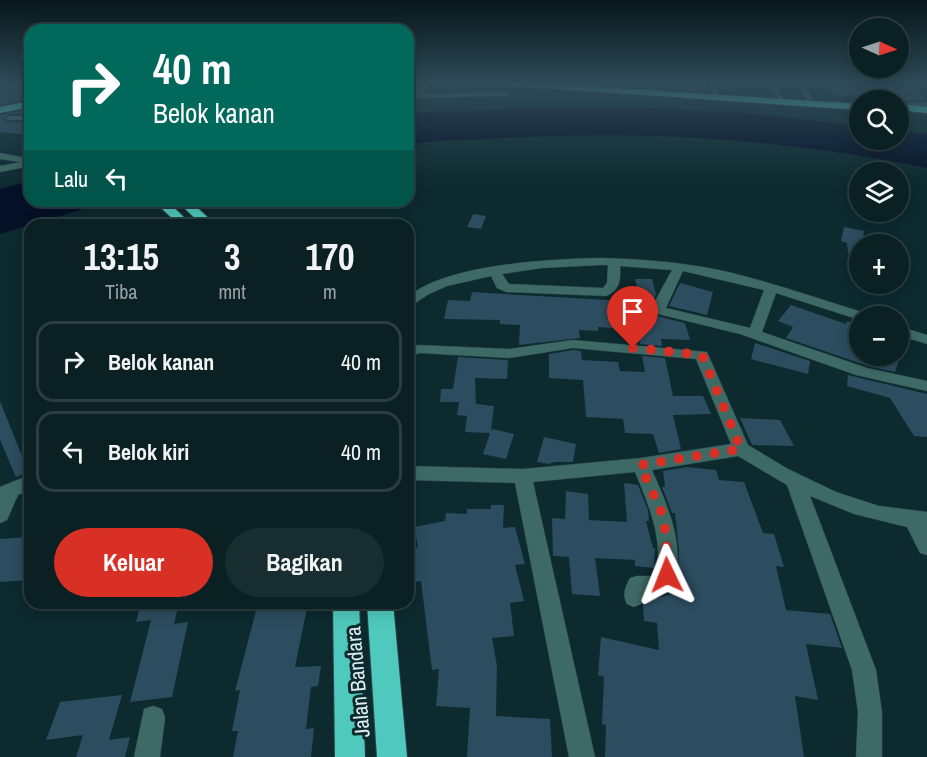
<!DOCTYPE html>
<html lang="id">
<meta charset="utf-8">
<style>
body{margin:0;font-family:"Archivo Narrow",sans-serif;background:#182d30;color:#f1f3f6;height:100vh;display:flex;flex-direction:column;font-size:22px;white-space:nowrap}
*{box-sizing:border-box;margin:0}
p{font-size:20px;color:#99a3a6}
.icon{flex:none;width:33px;height:33px;fill:none;stroke:currentColor;stroke-width:2;stroke-linecap:round;stroke-linejoin:round}
.map{position:relative;flex:1;overflow:hidden}
.drawer{position:absolute;left:24px;top:219px;width:390px;height:390px;display:flex;flex-direction:column;background:#0a2023;border-radius:18px;box-shadow:0 3px 15px #0003,0 0 0 2px #2a3e41}
.drawer>*{flex:none}
.top-card{position:absolute;left:24px;top:24px;width:390px;height:183px;border-radius:18px;box-shadow:0 3px 15px #0003,0 0 0 2px #2a3e41;background:#00695c;color:#fff;overflow:hidden}
.needle{width:39px;rotate:93deg}
.fabs{position:absolute;left:849px;top:18px;display:grid;gap:12px}
.fabs a{display:grid;place-items:center;width:60px;height:60px;border-radius:50%;background:#0a2023;box-shadow:0 3px 15px #0003,0 0 0 2px #2a3e41;font-size:30px}
.pin{position:absolute;display:grid;place-items:center;width:51px;height:51px;color:#fff;margin:-62px -26px;border-radius:50% 50% 50% 0;rotate:-45deg;box-shadow:0 0 6px #0007}
.pin .icon{rotate:45deg}
.me{position:absolute;width:66px;margin:-33px;rotate:358deg;stroke-linejoin:round;filter:drop-shadow(0 0 4px #0008)}
.turn{display:flex;align-items:center;gap:21px;height:126px;padding:0 30px;font-size:27px}
.turn .icon{width:78px;height:78px;stroke-width:2.5}
.turn b{display:block;font-size:42px;line-height:51px}
.then{display:flex;align-items:center;height:57px;padding:0 30px;background:#0003;gap:12px;font-size:22px}
.eta{display:flex;justify-content:space-evenly;align-items:center;height:102px;text-align:center}
.eta b{font-size:36px;font-weight:800;line-height:42px}
.primary-button{display:flex;gap:12px;margin-top:auto;padding:12px 30px}
.primary-button a{flex:1;height:69px;border-radius:36px;background:#d93025;color:#fff;font-size:24px;font-weight:800;line-height:69px;text-align:center}
.primary-button a+a{background:#182d30;color:#f1f3f6}
ul{padding:0;list-style:none}
li{display:flex;align-items:center;gap:18px;height:81px;margin:0 12px 9px;padding:0 18px;border:3px solid #2a3e41;border-radius:18px}
li div{flex:1}
li b{display:block;font-size:22px}
li em{font-style:normal}
.map>svg:first-child{display:block}
.water{fill:#051127}
.building{fill:#2c4c5f}
.lines{fill:none;stroke-linecap:round;stroke-linejoin:round}
.minor-casing{stroke:#2a454a;stroke-width:1}
.major-casing{stroke:#2a454a;stroke-width:1}
.highway-casing{stroke:#2a454a;stroke-width:2}
.minor{fill:#3e6a65;fill-rule:evenodd}
.major{fill:#4caea4;fill-rule:evenodd}
.highway{fill:#4fc9bd;fill-rule:evenodd}
.route{stroke:#d93025;stroke-width:10;stroke-dasharray:0 18}
.labels{text-anchor:middle;stroke-width:6;stroke-linejoin:round;paint-order:stroke}
.near-street-label{font-size:21px;fill:#deeef1;stroke:#0d2a2f}
</style>
<div class="map">
<svg width="927" height="757" viewBox="0 0 927 757">
<rect width="100%" height="100%" fill="#0d2a2f"/>
<!-- water -->
<g class="water">
<path d="M595,106L737,112L859,126L860,140H898L899,131L927,134V168C788,139 645,130 504,138C472,140 440,140 408,144V113Z"/>
<path d="M30,181V201H110L0,234V189Z"/>
</g>
<!-- building -->
<g class="building">
<path d="M30,82V96H19L21,100L0,105V83Z"/>
<path d="M663,82H704L710,92L659,89Z"/>
<path d="M826,82H912L927,100L906,101L834,95Z"/>
<path d="M26,110L28,114H10L4,119L7,122H30V135L0,132V115Z"/>
<path d="M473,214L486,216L481,229L467,227Z"/>
<path d="M844,227L864,231L862,244H860V255L848,253L847,243L841,241Z"/>
<path d="M635,279H652L656,294L650,311L653,315L685,323L690,340L661,339L662,346L640,344L637,330L598,327V331L579,330L580,338L519,345L520,325L500,324V320L444,319L448,300L470,301L472,292L641,302Z"/>
<path d="M680,283L713,292L707,315L669,306Z"/>
<path d="M791,305L846,324L847,321L860,326V356H900L895,372L868,366L786,338L793,327L778,321Z"/>
<path d="M755,343L810,361L808,374L751,359Z"/>
<path d="M573,350L581,351L582,360L618,362L620,371L645,372L642,356L665,358L673,396H703L711,414L673,415L681,449L659,453L653,434L625,433L623,419L586,417L583,380L549,378V354Z"/>
<path d="M458,357L508,360L507,379L475,378L476,404L494,406L491,431L492,429L514,434L506,459L483,454L490,433L465,432L467,416L457,415L459,402H440L441,389H453Z"/>
<path d="M848,375L927,394V437L914,436L890,398L847,386Z"/>
<path d="M0,401L22,456L30,453V471L16,477L0,440Z"/>
<path d="M740,418L780,420L794,446L752,445Z"/>
<path d="M544,437L576,444L573,462H555L548,464L537,462Z"/>
<path d="M686,467L716,470L719,480L744,482L763,533L774,534L784,567L776,566L786,610L830,614L842,648L806,644L818,700L795,696L804,757H605L606,725L602,724L604,677L598,675L601,637L659,650L657,623L644,621L643,604L647,596L658,598L671,594L677,577L679,551L675,513H672L662,487H665L663,471Z"/>
<path d="M624,483L638,485L648,510L649,521H646L653,548H655L654,568L635,566V560L595,558L600,596L572,594L569,557L553,556L552,518L565,519L566,491L588,494L589,520L627,522Z"/>
<path d="M491,505H504L503,528L515,527L525,564L515,565L524,601L510,603L514,636L492,638L497,666L496,716L550,719L552,757H467L470,708L436,706L439,669L432,670L421,581L414,582L408,549L418,547L414,527L445,521L446,513L467,514V509H491Z"/>
<path d="M30,537V580L0,582V539Z"/>
<path d="M141,603H179L174,624L188,622L172,697L130,702L151,620L136,622Z"/>
<path d="M258,603H308L295,667L321,666L318,686L311,687L306,729L314,728L311,757H233L238,731H232L240,690L235,691Z"/>
<path d="M122,695L109,740L130,737L125,757H76L83,735L46,740L60,702Z"/>
</g>
<g class="lines">
<!-- minor casing -->
<g class="minor-casing">
<g id="minor">
<path d="M425,82H431L421,94L507,92L510,94L507,96L408,98V94H413Z"/>
<path d="M655,82H661L655,91L652,89Z"/>
<path d="M706,82L716,84L718,95H714L711,86Z"/>
<path d="M766,82H772L784,100H780Z"/>
<path d="M796,82H802L815,103H809Z"/>
<path d="M927,102V106L909,107L902,110L898,108L908,103Z"/>
<path d="M10,116H30V120H7L6,118Z"/>
<path d="M0,153L27,158L30,160V166L0,172V166L21,162L0,159Z"/>
<path d="M601,258C641,259 680,262 719,270C769,281 816,298 865,313L866,316H860V320L776,293L762,332L867,368L927,381V391L856,375L740,334L654,313L652,310L655,301L672,270L620,266C621,279 620,291 606,296L506,292L497,288L491,276L447,286L429,294L408,308V297C446,264 551,259 601,258ZM601,265H608L607,283L603,288L509,284L502,274L542,268ZM683,271L764,290L750,328L666,308Z"/>
<path d="M898,326L927,335V344L898,335Z"/>
<path d="M573,340L707,352L748,445L788,469L836,492L879,506L927,512V555L920,553L907,527L854,514L810,496L876,670L882,712V757H856L858,712L852,670L787,485L738,456L652,470C668,507 689,551 670,592L663,594H645L641,604L634,607L627,604C622,595 625,587 630,578L637,576H655C665,541 648,504 635,472L533,482L595,757H569L515,483L408,480V466L523,469L641,458L731,444L696,359L573,348L509,358L420,353L408,357V348L418,345L509,349Z"/>
<path d="M30,475V490L18,495L7,520L0,523V487Z"/>
<path d="M153,706L162,709L165,718L160,757H134L144,709Z"/>
</g>
</g>
<!-- major casing -->
<g class="major-casing">
<path id="major" d="M565,82H572L573,83L570,85Z"/>
</g>
<!-- highway casing -->
<g class="highway-casing">
<g id="highway">
<path d="M484,82H520L860,104V110L488,84Z"/>
<path d="M30,101V107L0,113V107Z"/>
<path d="M898,104L927,107V113L898,110Z"/>
<path d="M154,201H167L192,225H179Z"/>
<path d="M177,201H190L216,225H202Z"/>
<path d="M333,603H359L365,757H335Z"/>
<path d="M367,603H393L407,757H377Z"/>
</g>
</g>
<!-- minor -->
<use href="#minor" class="minor"/>
<!-- major -->
<use href="#major" class="major"/>
<!-- highway -->
<use href="#highway" class="highway"/>
</g>
<!-- sky -->
<linearGradient id="sky" x2="0" y2="1"><stop stop-color="#07171a"/><stop offset="0.44" stop-color="#2f4a58"/><stop offset="1" stop-color="#2f4a58" stop-opacity="0"/></linearGradient>
<rect width="927" height="188" fill="url(#sky)"/>
<g class="lines">
<!-- route -->
<path class="route" d="M633,348L702,355L741,449L640,465L661,511L666,534L667,575"/>
</g>
<g class="labels">
<!-- near-street labels -->
<g class="near-street-label">
<text transform="translate(358 682) rotate(-95)" y="7">Jalan Bandara</text>
</g>
</g>
</svg>
<div class="fabs">
<a><svg class="needle" viewBox="-14 -14 28 28"><path d="M0-13l5 13h-10z" fill="#e53935"/><path d="M0 13l5-13h-10z" fill="#99a3a6"/></svg></a>
<a><svg class="icon" aria-label="search" viewBox="0 0 24 24"><circle cx="10" cy="10" r="6"/><path d="M15 15l6 6"/></svg></a>
<a><svg class="icon" aria-label="layers" viewBox="0 0 24 24"><path d="M12 4l9 5-9 5-9-5zM3 14l9 5 9-5"/></svg></a>
<a>+</a>
<a>−</a>
</div>
<div class="pin" style="left:633px;top:348px;background:#d93025"><svg class="icon" aria-label="arrive" viewBox="0 0 24 24"><path d="M6 21V4h12l-3 4 3 4H6"/></svg></div>
<svg class="me" style="left:667px;top:575px" viewBox="-20 -20 40 40"><path d="M0-17L14 15 0 8-14 15z" fill="#d93025" stroke="#fff" stroke-width="4"/></svg>
<div class="top-card">
<div class="turn"><svg class="icon" aria-label="right" viewBox="0 0 24 24"><path d="M7 20v-9h11M14 6l5 5-5 5"/></svg><div><b>40 m</b>Belok kanan</div></div>
<div class="then">Lalu<svg class="icon" aria-label="left" viewBox="0 0 24 24"><path d="M17 20v-9H6M10 6l-5 5 5 5"/></svg></div>
</div>
<section class="drawer">
<div class="eta">
<div><b>13:15</b><p>Tiba</p></div>
<div><b>3</b><p>mnt</p></div>
<div><b>170</b><p>m</p></div>
</div>
<ul>
<li><svg class="icon" aria-label="right" viewBox="0 0 24 24"><path d="M7 20v-9h11M14 6l5 5-5 5"/></svg><div><b>Belok kanan</b></div><em>40 m</em></li>
<li><svg class="icon" aria-label="left" viewBox="0 0 24 24"><path d="M17 20v-9H6M10 6l-5 5 5 5"/></svg><div><b>Belok kiri</b></div><em>40 m</em></li>
</ul>
<div class="primary-button"><a>Keluar</a><a>Bagikan</a></div>
</section>
</div>
